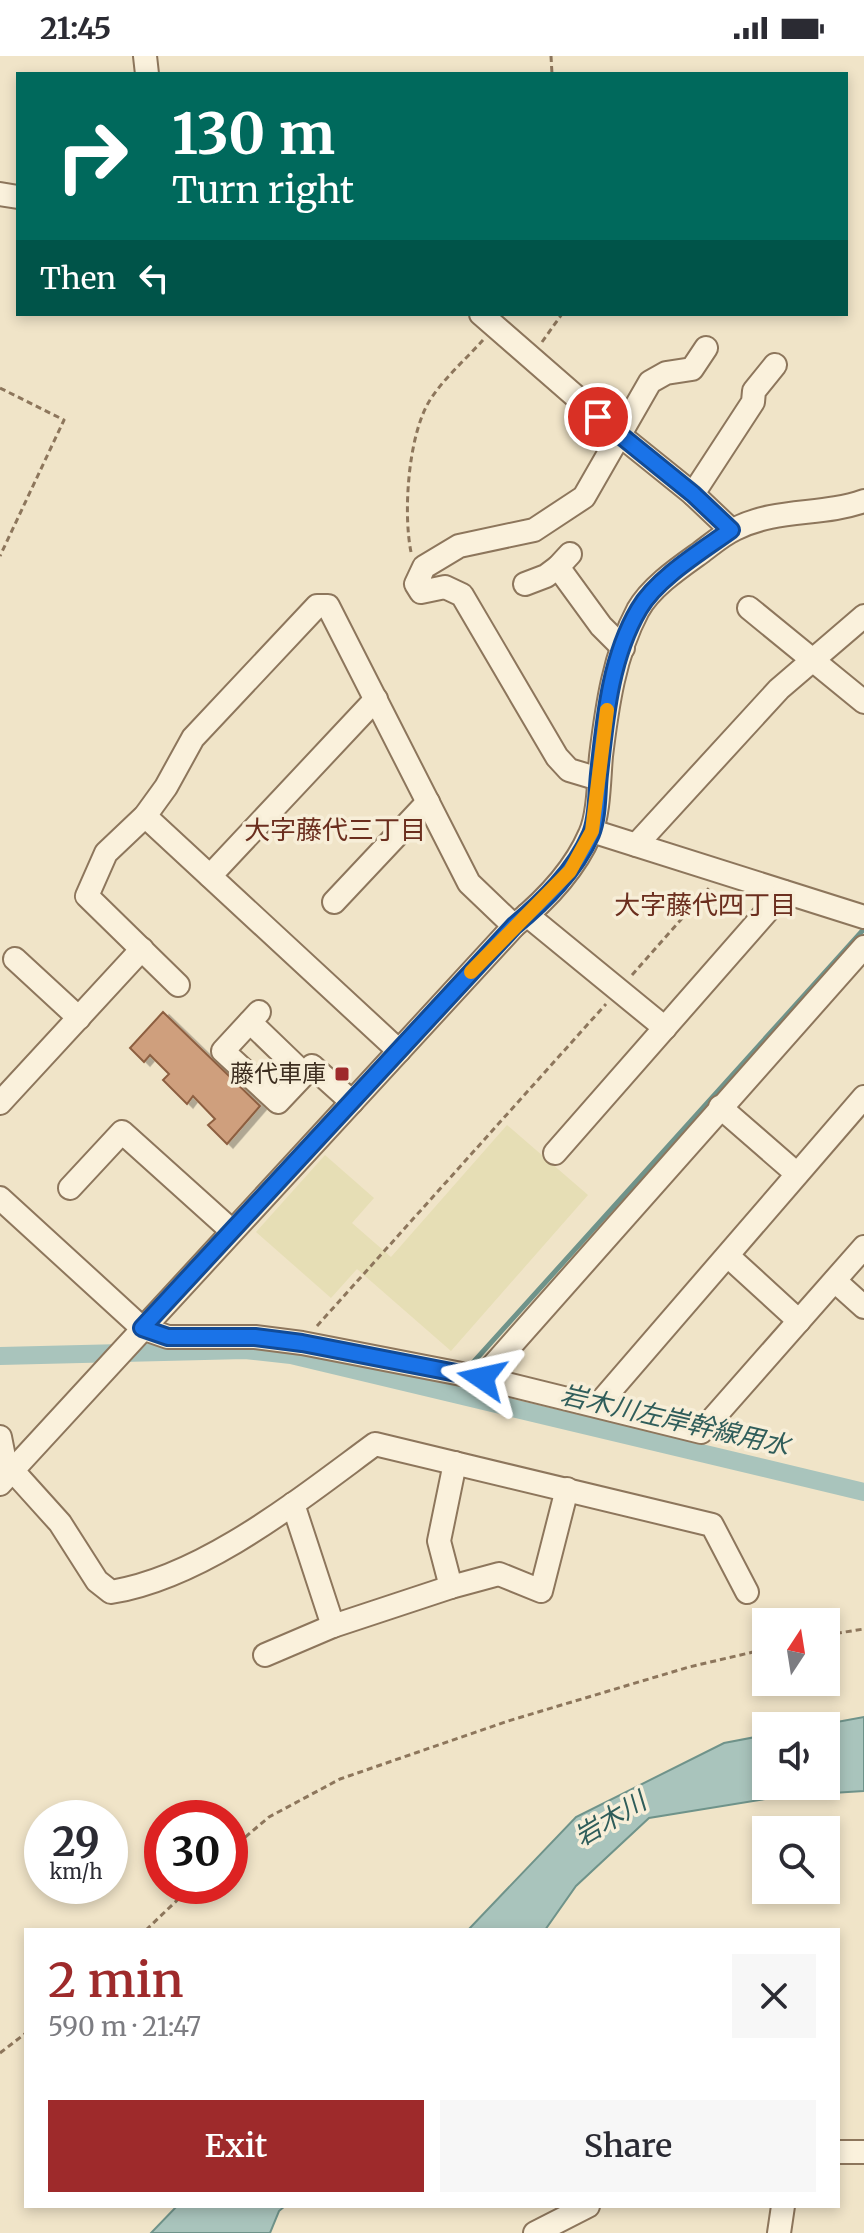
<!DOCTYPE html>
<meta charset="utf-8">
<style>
body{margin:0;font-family:Merriweather,"Noto Sans JP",serif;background:#f7f7f7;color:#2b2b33;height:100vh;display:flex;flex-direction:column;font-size:30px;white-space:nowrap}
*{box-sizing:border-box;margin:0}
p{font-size:26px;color:#7c7c81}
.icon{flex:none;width:44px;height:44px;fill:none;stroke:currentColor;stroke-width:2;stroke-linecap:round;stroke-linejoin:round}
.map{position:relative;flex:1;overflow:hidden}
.details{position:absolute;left:24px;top:1872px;width:816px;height:280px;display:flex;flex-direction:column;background:#fff;border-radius:0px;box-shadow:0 4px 12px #0003}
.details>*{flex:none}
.top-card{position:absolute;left:16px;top:16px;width:832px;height:244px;border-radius:0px;box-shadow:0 4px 12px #0003;background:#00695c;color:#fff;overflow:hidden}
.needle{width:52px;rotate:12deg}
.controls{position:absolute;left:752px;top:1552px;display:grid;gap:16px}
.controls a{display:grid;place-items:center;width:88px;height:88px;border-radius:0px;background:#fff;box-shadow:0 4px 12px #0003;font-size:40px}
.speed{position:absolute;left:24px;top:1744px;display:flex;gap:16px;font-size:40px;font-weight:700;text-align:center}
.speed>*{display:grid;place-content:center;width:104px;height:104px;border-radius:50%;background:#fff;box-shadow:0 4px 12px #0003;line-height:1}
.speed small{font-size:20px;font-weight:400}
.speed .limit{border:12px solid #d22;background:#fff;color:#111}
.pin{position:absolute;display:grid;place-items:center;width:68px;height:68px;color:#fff;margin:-34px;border:4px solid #fff;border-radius:50%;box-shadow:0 2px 8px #0007}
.me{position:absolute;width:88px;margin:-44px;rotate:281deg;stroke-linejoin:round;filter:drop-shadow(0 0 6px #0008)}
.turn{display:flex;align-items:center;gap:28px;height:168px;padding:0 24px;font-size:36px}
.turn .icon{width:104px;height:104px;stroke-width:2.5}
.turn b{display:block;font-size:56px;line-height:68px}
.then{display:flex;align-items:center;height:76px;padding:0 24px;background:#0003;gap:16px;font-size:30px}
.round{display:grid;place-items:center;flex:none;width:84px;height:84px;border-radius:0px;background:#f7f7f7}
.headline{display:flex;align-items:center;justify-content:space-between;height:136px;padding:0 24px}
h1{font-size:48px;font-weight:600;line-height:60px;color:#9e2a2b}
.primary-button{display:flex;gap:16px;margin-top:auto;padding:16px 24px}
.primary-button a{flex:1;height:92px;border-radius:0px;background:#9e2a2b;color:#fff;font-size:32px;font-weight:600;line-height:92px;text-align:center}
.primary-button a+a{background:#f7f7f7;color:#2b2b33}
.status{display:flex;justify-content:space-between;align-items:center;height:56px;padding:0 40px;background:#fff;direction:ltr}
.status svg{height:22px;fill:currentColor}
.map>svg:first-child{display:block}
.farmland{fill:#e6deb5}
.water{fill:#a9c4bc;stroke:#6f938a;stroke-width:2}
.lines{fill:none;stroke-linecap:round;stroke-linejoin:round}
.stream{stroke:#6f938a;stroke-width:5}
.canal{stroke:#a9c4bc;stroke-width:18}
.building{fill:#cf9f7d;stroke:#8d5f41;stroke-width:2;filter:url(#shadow)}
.minor-casing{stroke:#8d765c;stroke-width:26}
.path{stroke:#8d765c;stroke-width:3;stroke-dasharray:6 4;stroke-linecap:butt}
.minor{stroke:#faf1dc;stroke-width:22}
.route-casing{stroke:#114b97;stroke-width:20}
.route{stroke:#1a73e8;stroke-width:14}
.slow{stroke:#f59e0b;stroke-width:14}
.poi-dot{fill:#9e2a2b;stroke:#f7eed8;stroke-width:3}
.labels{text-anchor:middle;stroke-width:7;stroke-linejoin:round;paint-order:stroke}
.poi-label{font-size:24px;fill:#3d2e20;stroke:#f7eed8;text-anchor:end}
.neighbourhood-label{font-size:26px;fill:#6b2e1e;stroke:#f7eed8}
.water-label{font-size:26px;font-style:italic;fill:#2f5d5a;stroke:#f7eed8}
</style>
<div class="status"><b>21:45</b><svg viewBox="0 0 49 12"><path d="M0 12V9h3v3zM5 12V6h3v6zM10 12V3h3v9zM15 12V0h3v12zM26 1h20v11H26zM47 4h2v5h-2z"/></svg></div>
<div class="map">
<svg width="864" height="2177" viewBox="0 0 864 2177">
<defs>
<filter id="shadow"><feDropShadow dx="6" dy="3.5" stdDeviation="0" flood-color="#0004"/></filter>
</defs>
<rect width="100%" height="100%" fill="#f0e4c8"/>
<!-- farmland -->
<path class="farmland" d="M507,1069L588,1139L451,1295L357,1213L331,1242L256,1176L325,1099L374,1142L352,1167L391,1201Z"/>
<!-- water -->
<g class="water">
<path d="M864,1661V1735L784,1740L649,1762L576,1830L545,1874H468L576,1761L724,1687L766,1679V1730H826V1670H815Z"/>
<path d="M177,2150H285L279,2155L270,2177H151Z"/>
</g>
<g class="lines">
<!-- stream -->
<path class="stream" d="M469,1311L864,873"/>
<!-- canal -->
<path class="canal" d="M0,1300L245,1294L291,1299L864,1436"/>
</g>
<!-- building -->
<path class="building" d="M163,956L260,1050L227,1088L208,1069L215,1063L193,1040L187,1048L163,1024L169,1018L150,999L144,1006L130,992Z"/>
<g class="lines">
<!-- minor casing -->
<g class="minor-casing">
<g id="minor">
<path d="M145,0L147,18"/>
<path d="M0,138L18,141"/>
<path d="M481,258L621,380L693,438L731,474"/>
<path d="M693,438L753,346L754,335L775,309"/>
<path d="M570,498L558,511L601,570L623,592"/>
<path d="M525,528L546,520L558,511"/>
<path d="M749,552L864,646"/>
<path d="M599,723L569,714L557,701L462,539L445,531L421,536L416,528L424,511L459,490L534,474L584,441L650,326L666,317L692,313L706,292"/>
<path d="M145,760L399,995"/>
<path d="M592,775L864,861"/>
<path d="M636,789L779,633L864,560"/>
<path d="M210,820L376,643"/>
<path d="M334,846L428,746"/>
<path d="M527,859L665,972"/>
<path d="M15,903L79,962"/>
<path d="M178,929L87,840L106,797L145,760L166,731L193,682L317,550H328L469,827L514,870"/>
<path d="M259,956L223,995L278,1046L312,1010L352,1046"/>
<path d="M250,966L304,1018"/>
<path d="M0,1047L142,893"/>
<path d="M720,1051L797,1118"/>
<path d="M555,1097L784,836"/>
<path d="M70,1132L122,1076L232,1175"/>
<path d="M0,1142L142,1272L168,1281H255L302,1287L482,1322L701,1376L864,1191"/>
<path d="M728,1200L799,1265"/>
<path d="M835,1225L864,1251"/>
<path d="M482,1322L864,891"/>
<path d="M598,1349L864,1041"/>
<path d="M0,1381L5,1406L60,1467L97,1525L111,1536C204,1521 300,1443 375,1388L712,1469L747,1536"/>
<path d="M0,1428L514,870C545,845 574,815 590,778C599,759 599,722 601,700C607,651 614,599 638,554C651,531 679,512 700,497C711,489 722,479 735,473C776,452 822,460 864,445"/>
<path d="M293,1448L333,1570"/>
<path d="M451,1531L439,1485L455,1407"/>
<path d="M265,1599L333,1570L451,1531L499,1518L541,1535L567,1433"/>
<path d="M838,2096H864"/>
<path d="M535,2177L588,2150"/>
<path d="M779,2177L783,2150"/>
</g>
</g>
<!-- path -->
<g class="path">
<path d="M551,0L552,18"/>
<path d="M542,286L562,258"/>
<path d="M0,332L64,364L0,500"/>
<path d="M411,496C403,457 408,379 430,344C444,322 466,303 483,284"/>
<path d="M632,919L709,832"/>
<path d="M317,1270L606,948"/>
<path d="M826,1579L864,1573"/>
<path d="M230,1794L269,1761L340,1723L508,1665L689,1611L766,1593"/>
<path d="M146,1874L192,1830"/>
<path d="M0,1997L26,1977"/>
</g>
<!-- minor -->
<use href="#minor" class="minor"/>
</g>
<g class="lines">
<!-- route casing -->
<g class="route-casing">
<path id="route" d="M482,1322L302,1287L255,1281H168L142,1272L514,870C544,845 575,815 591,778C598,761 597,736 599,718C605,663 610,602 639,553C657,522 702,495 731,474L693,438L598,361"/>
</g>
<!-- route -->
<use href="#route" class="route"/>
<!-- slow -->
<path class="slow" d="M471,916L570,815L592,775L607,654"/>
</g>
<!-- markers -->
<rect class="poi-dot" x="334" y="1010" width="16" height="16" rx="4"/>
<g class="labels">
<!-- poi labels -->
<g class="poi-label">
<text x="326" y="1026">藤代車庫</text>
</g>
<!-- neighbourhood labels -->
<g class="neighbourhood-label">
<text x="335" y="783">大字藤代三丁目</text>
<text x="705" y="858">大字藤代四丁目</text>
</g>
<!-- water labels -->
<g class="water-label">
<text transform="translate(675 1364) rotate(13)" y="9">岩木川左岸幹線用水</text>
<text transform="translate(610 1763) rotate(-31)" y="9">岩木川</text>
</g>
</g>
</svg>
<div class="controls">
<a><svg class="needle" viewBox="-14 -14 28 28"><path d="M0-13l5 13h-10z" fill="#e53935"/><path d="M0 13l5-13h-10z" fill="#7c7c81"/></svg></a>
<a><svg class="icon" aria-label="sound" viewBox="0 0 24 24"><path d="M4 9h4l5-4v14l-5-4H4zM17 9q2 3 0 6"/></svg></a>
<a><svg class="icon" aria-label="search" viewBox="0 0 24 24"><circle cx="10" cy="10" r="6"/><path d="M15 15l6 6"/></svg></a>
</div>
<div class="speed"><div>29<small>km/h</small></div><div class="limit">30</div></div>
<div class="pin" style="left:598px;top:361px;background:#d93025"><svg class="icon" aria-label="arrive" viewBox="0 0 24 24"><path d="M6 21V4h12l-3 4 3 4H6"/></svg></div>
<svg class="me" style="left:482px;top:1322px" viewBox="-20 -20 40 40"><path d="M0-17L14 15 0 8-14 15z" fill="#1a73e8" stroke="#fff" stroke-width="4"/></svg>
<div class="top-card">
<div class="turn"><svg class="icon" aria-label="right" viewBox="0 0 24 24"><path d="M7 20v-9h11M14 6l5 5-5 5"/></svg><div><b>130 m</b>Turn right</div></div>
<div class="then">Then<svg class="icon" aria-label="left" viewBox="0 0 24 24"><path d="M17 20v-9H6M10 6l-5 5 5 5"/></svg></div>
</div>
<section class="details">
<div class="headline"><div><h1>2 min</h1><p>590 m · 21:47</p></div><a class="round"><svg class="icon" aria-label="close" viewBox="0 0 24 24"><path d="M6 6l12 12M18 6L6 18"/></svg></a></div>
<div class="primary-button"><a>Exit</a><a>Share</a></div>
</section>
</div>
